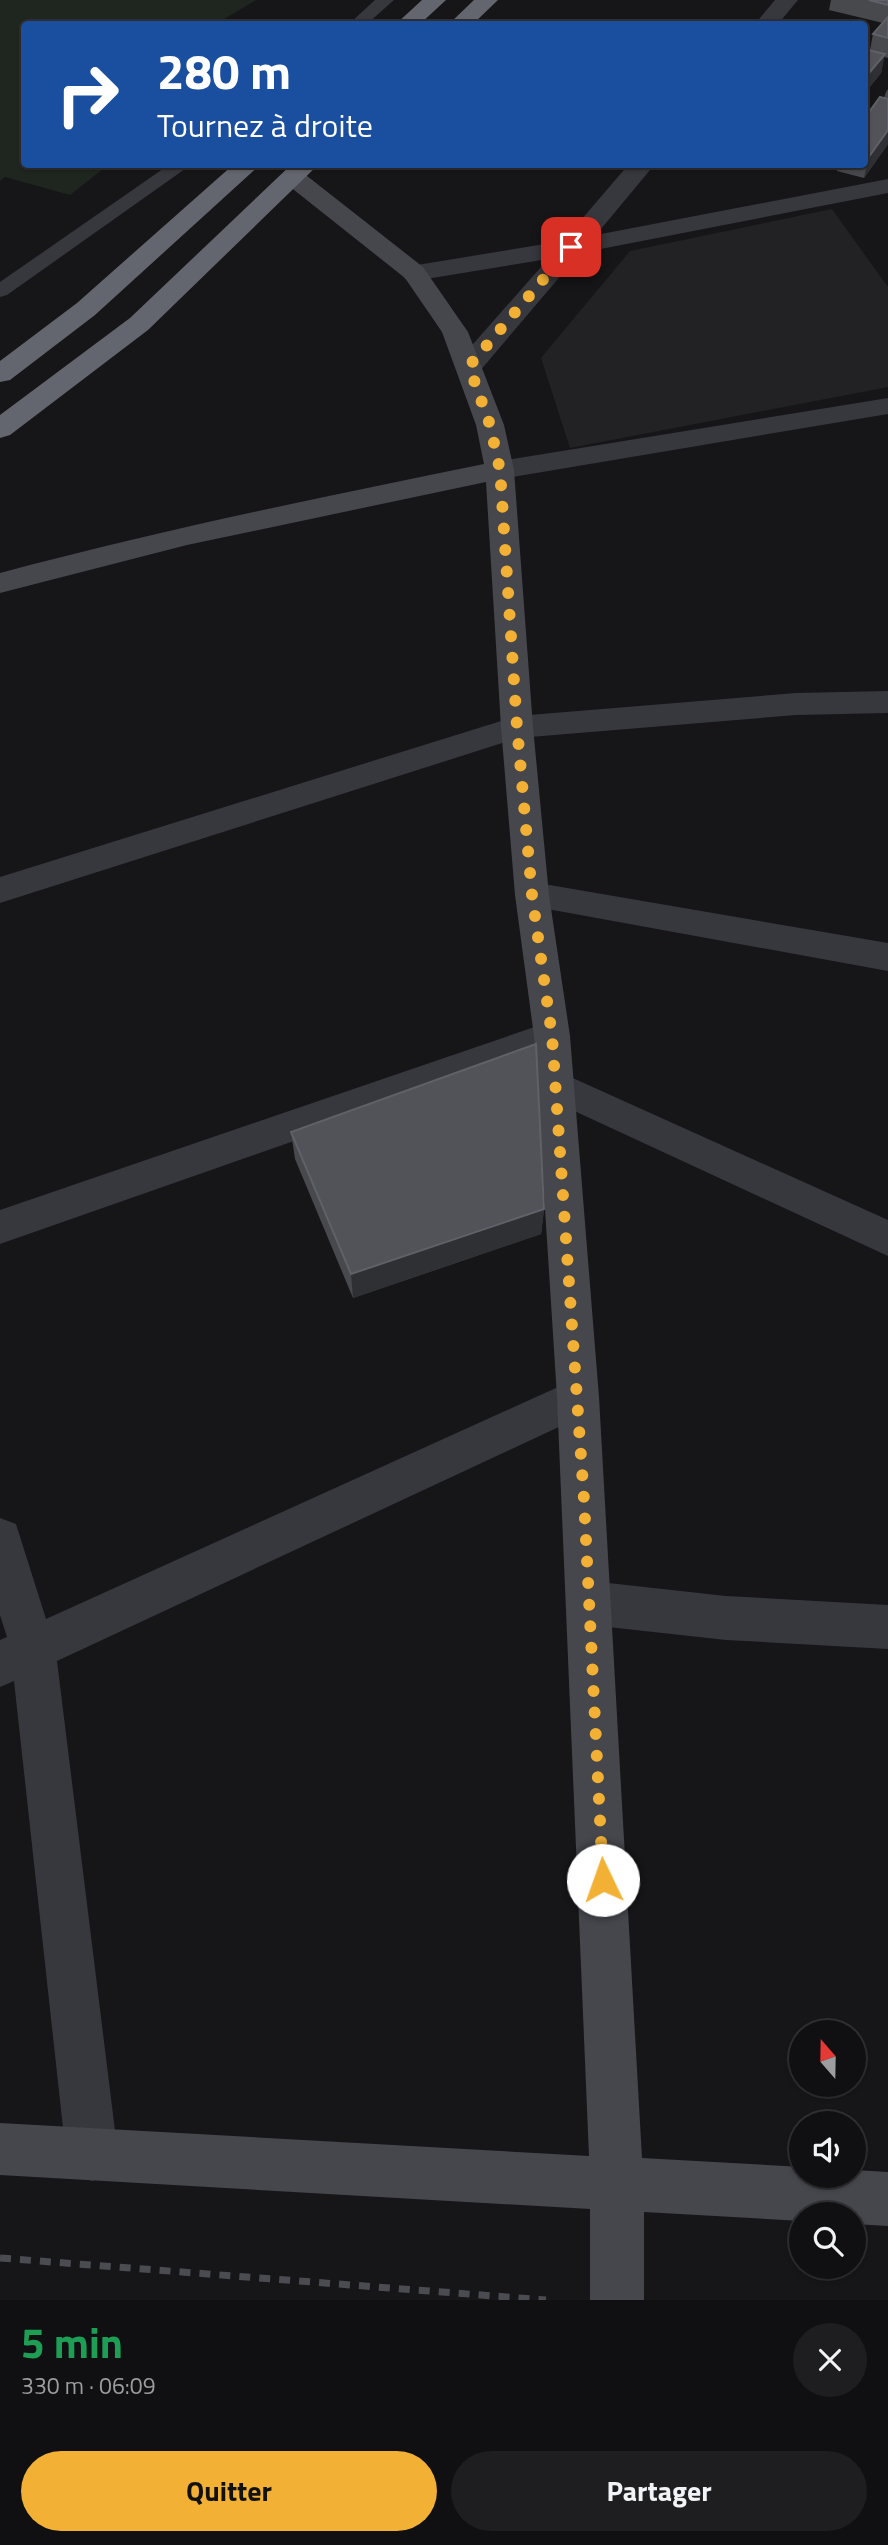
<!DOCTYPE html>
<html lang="fr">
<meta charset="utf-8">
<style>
body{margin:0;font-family:"Titillium Web",sans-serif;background:#1e1e20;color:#f1f3f6;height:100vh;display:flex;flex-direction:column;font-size:26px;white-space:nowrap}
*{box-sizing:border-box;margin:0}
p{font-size:23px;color:#9c9d9f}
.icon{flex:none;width:38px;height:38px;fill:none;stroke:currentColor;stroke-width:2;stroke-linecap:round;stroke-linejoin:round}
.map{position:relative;height:2300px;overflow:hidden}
.side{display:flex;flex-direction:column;background:#101012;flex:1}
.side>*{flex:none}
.top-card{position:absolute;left:21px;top:21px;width:847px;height:147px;border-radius:7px;box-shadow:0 2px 5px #0004,0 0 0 2px #303032;background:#1a4fa0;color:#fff;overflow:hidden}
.needle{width:46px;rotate:340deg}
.fabs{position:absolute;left:789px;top:2020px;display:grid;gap:14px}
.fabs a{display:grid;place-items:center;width:77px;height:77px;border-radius:50%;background:#101012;box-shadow:0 2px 5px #0004,0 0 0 2px #303032;font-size:35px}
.pin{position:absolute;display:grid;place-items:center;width:60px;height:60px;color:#fff;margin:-30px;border-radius:14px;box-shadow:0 4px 10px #0006}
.me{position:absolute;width:77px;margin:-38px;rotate:357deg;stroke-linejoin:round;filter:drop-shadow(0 0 5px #0008)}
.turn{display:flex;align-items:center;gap:24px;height:147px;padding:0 21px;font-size:32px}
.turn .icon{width:91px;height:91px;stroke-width:2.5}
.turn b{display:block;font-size:49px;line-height:60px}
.round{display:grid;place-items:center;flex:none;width:74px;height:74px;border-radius:37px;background:#1e1e20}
.summary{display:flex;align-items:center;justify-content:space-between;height:119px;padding:0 21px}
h1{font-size:42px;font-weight:700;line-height:52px;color:#1e9e55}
.button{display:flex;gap:14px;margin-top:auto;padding:14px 21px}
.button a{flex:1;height:80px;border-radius:42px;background:#f2b134;color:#111;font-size:28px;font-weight:700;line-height:80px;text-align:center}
.button a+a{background:#1e1e20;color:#f1f3f6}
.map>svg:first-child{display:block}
.built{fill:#222225}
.green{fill:#1e261f}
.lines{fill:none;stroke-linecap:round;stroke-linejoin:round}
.lane{fill:#37383d;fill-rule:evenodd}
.street{fill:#37383d;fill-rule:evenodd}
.secondary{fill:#45474d;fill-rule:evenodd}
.highway{fill:#63666e;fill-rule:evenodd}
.rail{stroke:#4a4c52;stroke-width:7;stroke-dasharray:11 9;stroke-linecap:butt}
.wall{fill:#47494d}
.shaded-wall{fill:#2f3033}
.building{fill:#525359;stroke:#5f6168;stroke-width:2}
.route{stroke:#f2b134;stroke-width:12;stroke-dasharray:0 21.6}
</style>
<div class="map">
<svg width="888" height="2300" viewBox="0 0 888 2300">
<rect width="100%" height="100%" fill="#161618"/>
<!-- built -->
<path class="built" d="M832,209L888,287V387L570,448L541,358L630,251Z"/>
<!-- green -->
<path class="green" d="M0,0H256L216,24H24V164L108,165L70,195L5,177L0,181Z"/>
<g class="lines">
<!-- lane -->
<g class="lane">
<path d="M375,0H394L367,24H349Z"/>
<path d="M170,164H192L7,295L0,297V282Z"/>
</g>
<!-- street -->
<g class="street">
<path d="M775,0H798L778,24H755Z"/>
<path d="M629,164H655L596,235L888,179V193L580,253L479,372L469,374L459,372L455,366L459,360L548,259L414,281L405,279L401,273L405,267L563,241Z"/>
<path d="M888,398V414L500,479L490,476L486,470L490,464L500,461Z"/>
<path d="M888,691V713L796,715L518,738L0,903V877L517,716L796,693Z"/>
<path d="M532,882L888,943V971L520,904L515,895L520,886Z"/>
<path d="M552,1021L565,1026L570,1036L565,1046L0,1244V1210Z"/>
<path d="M555,1070L888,1220V1256L542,1096L536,1085L542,1074Z"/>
<path d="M578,1378L593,1383L599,1397L593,1411L57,1661L118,2155L111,2174L92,2181L73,2174L66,2155L14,1681L0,1687V1640L7,1637L0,1615V1518L16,1524L46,1619Z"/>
<path d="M590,1581L726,1596L888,1605V1649L726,1640L590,1625L574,1619L568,1603L574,1587Z"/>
</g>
<!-- secondary -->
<path class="secondary" d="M293,170L302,172L423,267L468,332L504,425L514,470L533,727L549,895L570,1036L599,1397L642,2158L802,2167V2175H854V2170L888,2172V2226L854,2224V2214H802V2221L644,2212V2300H590V2209L0,2175V2123L589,2156L557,1397L534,1036L515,895L501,727L486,482L187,545L0,593V573C160,530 322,497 484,464L476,425L442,332L405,278L284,182L281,177L284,172Z"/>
<!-- highway -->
<g class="highway">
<path d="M422,0H446L420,24H396Z"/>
<path d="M474,0H498L473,24H449Z"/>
<path d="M234,164H261L95,315L10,380L0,382V361L77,303Z"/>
<path d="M292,164H319L148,330L10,435L0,438V415L130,318Z"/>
</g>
<!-- rail -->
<path class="rail" d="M0,2258L546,2300"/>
</g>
<!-- wall -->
<g class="wall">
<path d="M831,0H888V58L884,57L881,73L864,94V49L870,50L873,34L883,23L829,10Z"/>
<path d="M888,89V144L864,178L837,171L838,164H864V119L884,98L886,92Z"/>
<path d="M291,1132L544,1209L541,1234L353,1298L295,1159Z"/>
</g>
<!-- shaded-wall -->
<g class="shaded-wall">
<path d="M885,54L881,73L864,94V79Z"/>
<path d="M888,130V144L864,178L868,158Z"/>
<path d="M544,1209L541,1234L353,1298L351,1274Z"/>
</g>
<!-- building -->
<g class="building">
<path d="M869,0H888V5Z"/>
<path d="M888,17V38L873,34Z"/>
<path d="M864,49L885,54L864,79Z"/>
<path d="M880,97L888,99V130L868,158H864V119Z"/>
<path d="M536,1044L544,1209L351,1274L291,1132Z"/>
</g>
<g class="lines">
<!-- route -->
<path class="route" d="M571,247L469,366L490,425L500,470L517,727L532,895L552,1036L584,1500L603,1880"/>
</g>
</svg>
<div class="fabs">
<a><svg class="needle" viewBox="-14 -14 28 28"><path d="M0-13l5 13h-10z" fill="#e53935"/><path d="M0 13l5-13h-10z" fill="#9c9d9f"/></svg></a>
<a><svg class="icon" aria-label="sound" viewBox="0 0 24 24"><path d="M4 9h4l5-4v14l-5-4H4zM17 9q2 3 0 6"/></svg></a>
<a><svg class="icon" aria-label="search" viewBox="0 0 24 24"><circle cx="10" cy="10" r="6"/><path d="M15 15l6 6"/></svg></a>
</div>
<div class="pin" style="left:571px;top:247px;background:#d93025"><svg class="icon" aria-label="arrive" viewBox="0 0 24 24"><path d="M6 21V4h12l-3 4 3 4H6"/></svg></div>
<svg class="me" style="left:603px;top:1880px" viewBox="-20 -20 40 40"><circle r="19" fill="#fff"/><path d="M0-13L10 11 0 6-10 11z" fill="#f2b134"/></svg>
<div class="top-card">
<div class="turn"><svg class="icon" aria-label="right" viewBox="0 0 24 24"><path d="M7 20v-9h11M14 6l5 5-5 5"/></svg><div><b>280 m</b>Tournez à droite</div></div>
</div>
</div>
<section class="side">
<div class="summary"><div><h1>5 min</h1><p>330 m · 06:09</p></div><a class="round"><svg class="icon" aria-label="close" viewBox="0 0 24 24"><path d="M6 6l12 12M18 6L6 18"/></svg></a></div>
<div class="button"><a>Quitter</a><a>Partager</a></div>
</section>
